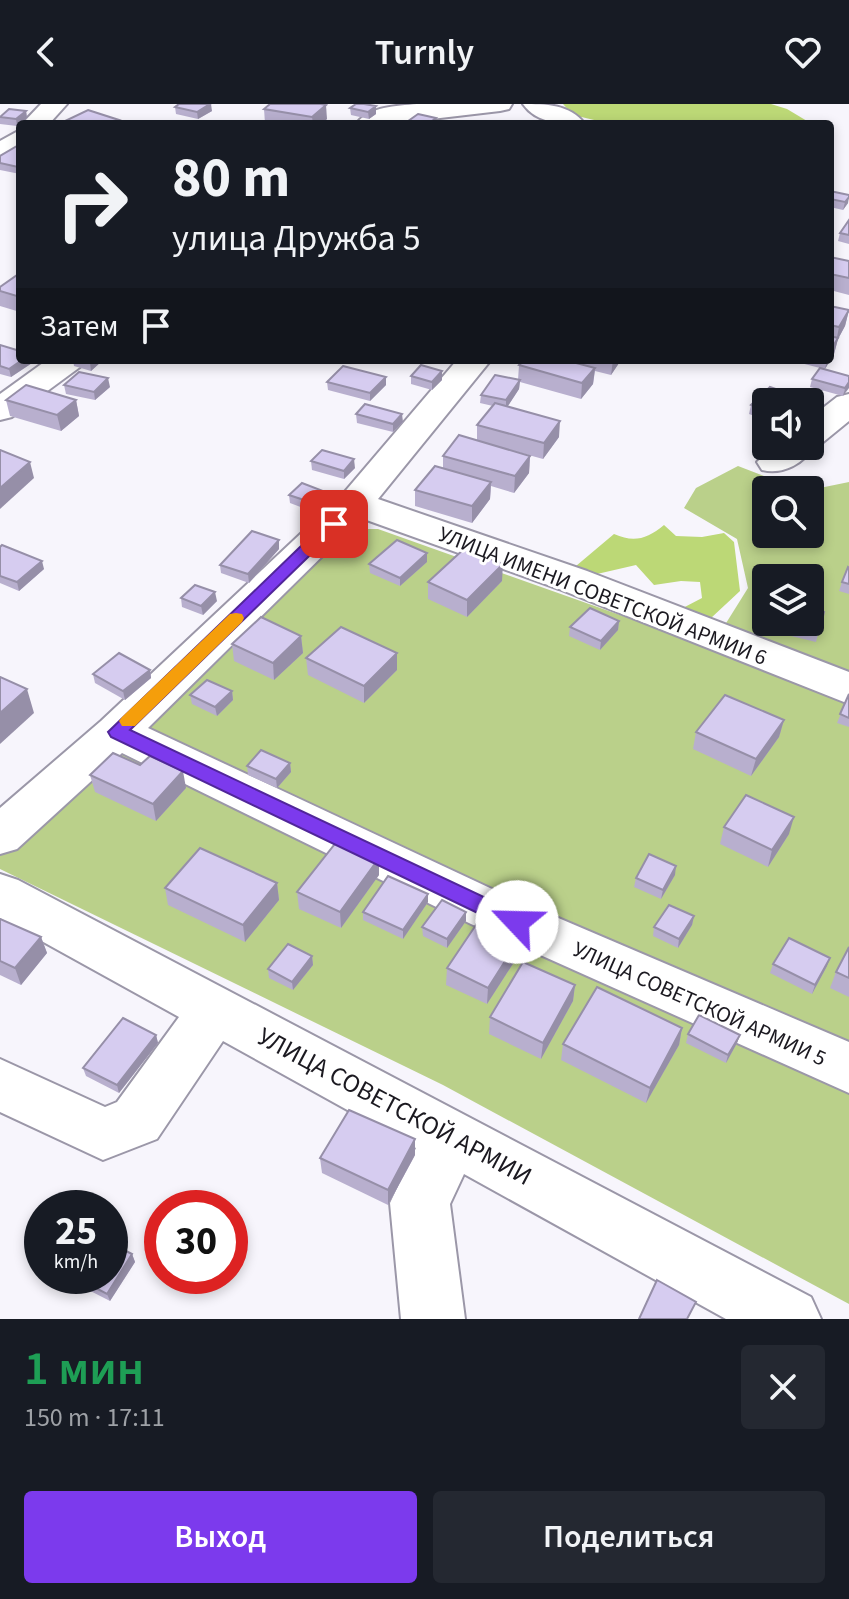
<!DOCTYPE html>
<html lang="ru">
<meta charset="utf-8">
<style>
body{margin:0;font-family:"Source Sans 3",sans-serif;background:#242831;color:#f1f3f6;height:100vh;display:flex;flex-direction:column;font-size:30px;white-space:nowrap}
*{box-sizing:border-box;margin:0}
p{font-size:26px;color:#9ea1a6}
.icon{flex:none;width:44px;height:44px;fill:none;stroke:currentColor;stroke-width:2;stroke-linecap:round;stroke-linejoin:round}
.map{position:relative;height:1215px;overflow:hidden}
.panel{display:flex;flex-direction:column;background:#171b24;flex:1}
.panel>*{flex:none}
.top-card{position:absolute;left:16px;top:16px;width:818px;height:244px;border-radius:8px;box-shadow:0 4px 12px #0003;background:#171b24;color:#f1f3f6;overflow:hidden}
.buttons{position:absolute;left:752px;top:284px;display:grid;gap:16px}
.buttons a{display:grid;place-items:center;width:72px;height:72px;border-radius:8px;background:#171b24;box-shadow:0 4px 12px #0003;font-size:40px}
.speed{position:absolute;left:24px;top:1086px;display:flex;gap:16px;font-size:40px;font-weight:700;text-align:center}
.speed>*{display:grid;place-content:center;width:104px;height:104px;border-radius:50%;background:#171b24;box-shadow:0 4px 12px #0003;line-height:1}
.speed small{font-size:20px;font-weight:400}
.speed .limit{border:12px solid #d22;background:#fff;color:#111}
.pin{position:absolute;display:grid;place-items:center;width:68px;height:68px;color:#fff;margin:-34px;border-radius:16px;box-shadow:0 4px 12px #0006}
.me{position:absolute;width:88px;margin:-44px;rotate:294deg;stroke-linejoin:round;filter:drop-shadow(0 0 6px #0008)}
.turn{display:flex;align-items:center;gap:28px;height:168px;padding:0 24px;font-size:36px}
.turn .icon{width:104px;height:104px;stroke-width:2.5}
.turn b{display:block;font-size:56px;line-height:68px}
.then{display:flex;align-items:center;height:76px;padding:0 24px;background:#0003;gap:16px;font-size:30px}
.round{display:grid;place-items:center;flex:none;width:84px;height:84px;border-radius:8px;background:#242831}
.overview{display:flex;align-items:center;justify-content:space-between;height:136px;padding:0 24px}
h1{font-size:48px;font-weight:600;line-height:60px;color:#1e9e55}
.action{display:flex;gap:16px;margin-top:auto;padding:16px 24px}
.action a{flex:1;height:92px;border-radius:8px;background:#7c3aed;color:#fff;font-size:32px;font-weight:600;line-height:92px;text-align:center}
.action a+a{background:#242831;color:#f1f3f6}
header{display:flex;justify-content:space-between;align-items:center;height:104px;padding:0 24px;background:#171b24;font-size:36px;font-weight:600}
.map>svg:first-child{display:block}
.green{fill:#bad08a;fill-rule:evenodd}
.water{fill:#bcd876}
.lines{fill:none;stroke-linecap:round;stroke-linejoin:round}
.minor-casing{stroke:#9b97a8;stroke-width:4}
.minor{fill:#fff;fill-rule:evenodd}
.wall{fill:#b8afce}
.shaded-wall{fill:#968fa8}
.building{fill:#d6ccf0;stroke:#968fa8;stroke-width:2}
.route{fill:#7c3aed;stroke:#51269a;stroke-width:2}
.slow{fill:#f59e0b}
.labels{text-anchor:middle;stroke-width:6;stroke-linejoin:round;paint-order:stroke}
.street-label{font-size:22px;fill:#1b1920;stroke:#fff}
.near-street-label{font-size:26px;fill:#1b1920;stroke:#fff}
</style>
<header><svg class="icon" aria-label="back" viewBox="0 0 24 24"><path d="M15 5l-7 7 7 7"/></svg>Turnly<svg class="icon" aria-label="heart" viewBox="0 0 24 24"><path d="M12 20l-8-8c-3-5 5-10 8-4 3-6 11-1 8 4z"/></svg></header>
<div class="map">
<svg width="849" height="1215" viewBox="0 0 849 1215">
<rect width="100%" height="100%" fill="#f7f5fc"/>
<!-- green -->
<path class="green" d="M738,362L800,386H766V430H810V386L849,378V1200L443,981L0,765V748L349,425H378L699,539L723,524L748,484L737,435L684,404L696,384ZM766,474H810V518H766Z"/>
<!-- water -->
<g class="water">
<path d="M563,0H771L787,5L812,20H611L573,11Z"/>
<path d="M664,421L676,432L702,433L724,429L734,438L740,487L711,514L693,515L679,506L702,494L700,478L681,477L654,481L636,461L597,470L576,462L614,430C634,439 647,435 664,421Z"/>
</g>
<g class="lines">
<!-- minor casing -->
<g class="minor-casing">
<g id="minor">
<path d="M41,0H67L49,20H22Z"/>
<path d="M417,0H512L509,5L500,7L389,20H356C370,2 396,2 417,0Z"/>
<path d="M523,0C545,0 570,0 585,20C562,20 537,20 523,0Z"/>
<path d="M20,26V47L9,56L0,58V37Z"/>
<path d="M47,256H84L80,263L12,313L0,316V290Z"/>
<path d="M457,256H491L378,395L587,467L849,568V600L559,485L361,414L148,624L507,792L849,938V989L471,820L122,649L17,745L0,750V704L101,617L342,391Z"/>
<path d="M849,290V317L822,339L814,341C804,360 783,371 762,366L757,358L774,342H810V314L837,293Z"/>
<path d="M0,770L18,776L811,1193L821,1215H726L464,1070L450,1100L465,1215H401L390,1099L416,1044L223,937L157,1035L103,1056L0,1008V955L105,1003L117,998L179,913L0,814Z"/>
</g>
</g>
<!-- minor -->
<use href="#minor" class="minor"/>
</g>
<!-- wall -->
<g class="wall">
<path d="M175,3L212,7L198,15L176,10Z"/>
<path d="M350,4L376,10L369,15L351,11Z"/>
<path d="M264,5L327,15L321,20H272L265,19Z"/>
<path d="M26,7L27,14L17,22L0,20V12Z"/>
<path d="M20,42V70L0,66V52Z"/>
<path d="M830,87L848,99L843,106L830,103Z"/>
<path d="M849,116V140L838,137L840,129Z"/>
<path d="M830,153L849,157V191L830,186Z"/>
<path d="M20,170V208L0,202V183Z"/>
<path d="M830,202L849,206L845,222L838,235L834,250L825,265L849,272L843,292L810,283L812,275L820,264L789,256H830Z"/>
<path d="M0,241L32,259L11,273L0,270Z"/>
<path d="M73,256H103L91,267L74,262Z"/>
<path d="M524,256H621L611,271L595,267L593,280L581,295L520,278L519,285L507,303L559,333L543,355L507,345L530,352L529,369L514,389L491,382L490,395L472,419L415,402V386L443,364V352L477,336V321L493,302L480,299L481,291L518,276L519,261Z"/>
<path d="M411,272L442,276L432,286L411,280Z"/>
<path d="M386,273V281L370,297L328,286L327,278Z"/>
<path d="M64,281L110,283L95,296L66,290Z"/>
<path d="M6,296H76L79,312L61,327L10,312Z"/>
<path d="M766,298V316L749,310L751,301Z"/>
<path d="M356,310L403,318L393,328L357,319Z"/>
<path d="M311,357L355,364L344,375L312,366Z"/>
<path d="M289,391L323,395L311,407L290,399Z"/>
<path d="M0,443L44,465L19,487L0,479Z"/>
<path d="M279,445L249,479L221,469L220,461Z"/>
<path d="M427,449V458L400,482L370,469L369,460Z"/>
<path d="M849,464V490L839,487L842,478Z"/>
<path d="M502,477L467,513L428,495V478Z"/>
<path d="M181,494L217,497L203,511L182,503Z"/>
<path d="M824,508L816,538L787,531L790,518Z"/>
<path d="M619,517L618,526L600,546L569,532L570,523Z"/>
<path d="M301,532L303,549L274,576L234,557L232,540Z"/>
<path d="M397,549V566L364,599L308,571L306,554Z"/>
<path d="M150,566L151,574L125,596L95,579L93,570Z"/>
<path d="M232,587L233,596L217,612L192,600L190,591Z"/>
<path d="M849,590V623L837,619Z"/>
<path d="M784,616L779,633L751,672L693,645L696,628Z"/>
<path d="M290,659L291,668L277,684L248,671L247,662Z"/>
<path d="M90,671L186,684L156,717L95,688Z"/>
<path d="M724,723L789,730L768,763L720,740Z"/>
<path d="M379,771L341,824L299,805L297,788Z"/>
<path d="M675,771L661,795L634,783L636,774Z"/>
<path d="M277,779L279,796L245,838L168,801L165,784Z"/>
<path d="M428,798L403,835L363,816V808Z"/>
<path d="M466,808V817L447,844L423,832L422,823Z"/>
<path d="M694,812L692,821L678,844L653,832L654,823Z"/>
<path d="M0,815L41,833L47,849L21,881L0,871Z"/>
<path d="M526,824L525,841L487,900L446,881L447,864Z"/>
<path d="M849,843V893L830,884L836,868Z"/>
<path d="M312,852L313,861L293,886L269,874L268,865Z"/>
<path d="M773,860L827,862L812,890L770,869Z"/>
<path d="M575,881L573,897L541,955L489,930L490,913Z"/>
<path d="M682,924L679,941L646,999L561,956L563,940Z"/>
<path d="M688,930L740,931L737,939L726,959L686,939Z"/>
<path d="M156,931L158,939L119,989L86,972L83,964Z"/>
<path d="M415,1035V1051L388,1101L322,1069L320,1054Z"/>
<path d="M132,1150L135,1158L110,1197L61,1172H110Z"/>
</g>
<!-- shaded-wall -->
<g class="shaded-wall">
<path d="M211,0L212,7L198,15L197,8Z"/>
<path d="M326,1L327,15L321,20H313L312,13Z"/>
<path d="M376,2V10L369,15L368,8Z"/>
<path d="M26,7L27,14L17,22L16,15Z"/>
<path d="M849,93L848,99L843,106L845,98Z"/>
<path d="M849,206L845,222L838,235L834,250L825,265L827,256H830V247L836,238L839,223Z"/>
<path d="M22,256H31L32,259L11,273L9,265Z"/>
<path d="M92,256H103L91,267L90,258Z"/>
<path d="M613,256H621L611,271Z"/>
<path d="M595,264L593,280L581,295L582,279Z"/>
<path d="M442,267V276L432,286V278Z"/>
<path d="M386,273V281L370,297V289Z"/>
<path d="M108,274L110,283L95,296L94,288Z"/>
<path d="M520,276L519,285L506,305V296Z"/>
<path d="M849,278V284L843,292L845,284Z"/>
<path d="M76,296L79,312L61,327L57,311Z"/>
<path d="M402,310L403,318L393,328V320Z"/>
<path d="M560,317L559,333L543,355L544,339Z"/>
<path d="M530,352L529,369L514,389L515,372Z"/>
<path d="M354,355L355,364L344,375V367Z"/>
<path d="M30,358L34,374L0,405V384Z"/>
<path d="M491,378L490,395L472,419V402Z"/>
<path d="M323,387V395L311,407L310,398Z"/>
<path d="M279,436V445L249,479L248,470Z"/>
<path d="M427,449V458L400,482V474Z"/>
<path d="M42,457L44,465L19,487L17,478Z"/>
<path d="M503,460L502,477L467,513V496Z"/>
<path d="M215,488L217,497L203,511L201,502Z"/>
<path d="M619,517L618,526L600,546L601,537Z"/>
<path d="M301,532L303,549L274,576L273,559Z"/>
<path d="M397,549V566L364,599V582Z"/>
<path d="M150,566L151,574L125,596L123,587Z"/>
<path d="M27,585L34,609L0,640V609Z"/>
<path d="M232,587L233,596L217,612L215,603Z"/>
<path d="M784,616L779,633L751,672L756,655Z"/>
<path d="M290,659L291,668L277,684L276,675Z"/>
<path d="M183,667L186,684L156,717L153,700Z"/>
<path d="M794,713L789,730L768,763L772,746Z"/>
<path d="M379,754V771L341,824L340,808Z"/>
<path d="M676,762L675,771L661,795L663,786Z"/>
<path d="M277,779L279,796L245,838L243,821Z"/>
<path d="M428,790V798L403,835V826Z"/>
<path d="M466,808V817L447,844V835Z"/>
<path d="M694,812L692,821L678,844L679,835Z"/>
<path d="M526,824L525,841L487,900L488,884Z"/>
<path d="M41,833L47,849L21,881L15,864Z"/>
<path d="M312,852L313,861L293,886L292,878Z"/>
<path d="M830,854L827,862L812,890L815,881Z"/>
<path d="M575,881L573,897L541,955L543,939Z"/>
<path d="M682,924L679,941L646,999L650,984Z"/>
<path d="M156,931L158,939L119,989L117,981Z"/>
<path d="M740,931L737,939L726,959L728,951Z"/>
<path d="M415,1035V1051L388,1101V1086Z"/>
<path d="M132,1150L135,1158L110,1197L107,1190Z"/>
</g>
<!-- building -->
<g class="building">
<path d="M179,0H210L197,8L175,3Z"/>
<path d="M270,0H321L326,1L312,13L264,5Z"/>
<path d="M356,0H364L376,2L368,8L350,4Z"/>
<path d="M9,5L26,7L16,15L0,13Z"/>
<path d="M88,6L119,16L110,20H71L63,18Z"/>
<path d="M418,10L436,14L428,20H404Z"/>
<path d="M17,42H20V62L18,63L0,59V52Z"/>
<path d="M830,87L849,91V93L845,98L830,95Z"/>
<path d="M849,116V131L840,129Z"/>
<path d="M830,153L849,157V174L830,170Z"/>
<path d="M20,169V193L0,187V183Z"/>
<path d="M830,202L849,206L839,223L830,221Z"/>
<path d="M830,232L838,234L830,247Z"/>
<path d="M0,241L20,247V256H22L9,265L0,262Z"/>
<path d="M524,256H565L595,264L582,279L519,261Z"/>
<path d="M421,261L442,267L432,278L411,272Z"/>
<path d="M343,262L386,273L370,289L327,278Z"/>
<path d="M820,264L849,272V278L845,284L812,275Z"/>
<path d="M79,268L108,274L94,288L64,281Z"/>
<path d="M495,271L520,276L506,296L481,291Z"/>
<path d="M26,281L76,296L57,311L6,296Z"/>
<path d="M770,283L807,296L806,298H766V307L751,301Z"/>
<path d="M495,299L560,317L544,339L477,321Z"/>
<path d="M365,300L402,310L393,320L356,310Z"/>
<path d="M459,331L530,352L515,372L443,352Z"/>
<path d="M0,346L30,358L0,384Z"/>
<path d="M322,346L354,355L344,367L311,357Z"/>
<path d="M435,362L491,378L472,402L415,386Z"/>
<path d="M302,379L323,387L310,398L289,391Z"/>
<path d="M252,427L279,436L248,470L220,461Z"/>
<path d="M397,436L427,449L400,474L369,460Z"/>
<path d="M2,441L42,457L17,478L0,472V443Z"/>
<path d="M465,444L503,460L467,496L428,478Z"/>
<path d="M848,463L849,464V480L842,478Z"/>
<path d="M195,481L215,488L201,502L181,494Z"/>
<path d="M590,504L619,517L601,537L570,523Z"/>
<path d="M810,505L824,508L819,529L789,523L790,518H810Z"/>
<path d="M261,513L301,532L273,559L232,540Z"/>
<path d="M341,523L397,549L364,582L306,554Z"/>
<path d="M119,549L150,566L123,587L93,570Z"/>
<path d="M0,573L27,585L0,609Z"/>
<path d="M207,576L232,587L215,603L190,591Z"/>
<path d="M849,590V614L840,610Z"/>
<path d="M725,591L784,616L756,655L696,628Z"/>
<path d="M261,646L290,659L276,675L247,662Z"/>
<path d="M113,649L140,661L150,652L183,667L153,700L90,671Z"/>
<path d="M746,691L794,713L772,746L724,723Z"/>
<path d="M338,736L379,754L340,808L297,788Z"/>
<path d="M200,744L277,779L243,821L165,784Z"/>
<path d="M649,750L676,762L663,786L636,774Z"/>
<path d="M388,772L428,790L403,826L363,808Z"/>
<path d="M442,796L466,808L447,835L422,823Z"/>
<path d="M669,801L694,812L679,835L654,823Z"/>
<path d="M486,806L526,824L488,884L447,864Z"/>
<path d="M0,815L41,833L15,864L0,857Z"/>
<path d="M789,834L830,854L815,881L773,860Z"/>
<path d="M288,840L312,852L292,878L268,865Z"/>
<path d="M849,843V874L836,868Z"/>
<path d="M523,858L575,881L543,939L490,913Z"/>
<path d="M597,883L682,924L650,984L563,940Z"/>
<path d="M699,911L740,931L728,951L688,930Z"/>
<path d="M123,914L156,931L117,981L83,964Z"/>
<path d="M349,1006L415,1035L388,1086L320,1054Z"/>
<path d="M110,1139L132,1150L107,1190L73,1172H110Z"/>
<path d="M657,1176L696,1198L687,1215H639Z"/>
</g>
<!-- route -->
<path class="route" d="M334,415L342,420L339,423L130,626L524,812L527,818L524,824L517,827L509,824L111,633L108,628L328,416Z"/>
<!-- slow -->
<path class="slow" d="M236,509L242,510L244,514L242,518L135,622H122L119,617L122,613L230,510Z"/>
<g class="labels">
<!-- street labels -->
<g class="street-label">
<text transform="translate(603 491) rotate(21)" y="8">УЛИЦА ИМЕНИ СОВЕТСКОЙ АРМИИ 6</text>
<text transform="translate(700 899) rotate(24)" y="8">УЛИЦА СОВЕТСКОЙ АРМИИ 5</text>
</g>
<!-- near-street labels -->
<g class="near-street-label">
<text transform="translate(395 1002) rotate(28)" y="9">УЛИЦА СОВЕТСКОЙ АРМИИ</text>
</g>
</g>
</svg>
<div class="buttons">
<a><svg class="icon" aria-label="sound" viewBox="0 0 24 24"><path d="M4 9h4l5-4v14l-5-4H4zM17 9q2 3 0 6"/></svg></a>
<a><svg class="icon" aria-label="search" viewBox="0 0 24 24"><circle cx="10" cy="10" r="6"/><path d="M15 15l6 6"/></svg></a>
<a><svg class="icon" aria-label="layers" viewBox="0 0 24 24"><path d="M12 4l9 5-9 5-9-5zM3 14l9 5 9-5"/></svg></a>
</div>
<div class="speed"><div>25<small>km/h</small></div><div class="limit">30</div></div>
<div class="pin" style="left:334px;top:420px;background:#d93025"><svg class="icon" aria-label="arrive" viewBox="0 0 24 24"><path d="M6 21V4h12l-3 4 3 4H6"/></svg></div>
<svg class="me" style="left:517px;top:818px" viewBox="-20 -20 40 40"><circle r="19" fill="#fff"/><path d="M0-13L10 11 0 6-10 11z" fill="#7c3aed"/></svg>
<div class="top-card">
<div class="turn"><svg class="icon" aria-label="right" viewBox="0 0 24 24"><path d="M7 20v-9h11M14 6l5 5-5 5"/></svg><div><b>80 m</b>улица Дружба 5</div></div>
<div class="then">Затем<svg class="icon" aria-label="arrive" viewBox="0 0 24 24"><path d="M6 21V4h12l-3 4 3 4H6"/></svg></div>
</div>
</div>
<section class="panel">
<div class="overview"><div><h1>1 мин</h1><p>150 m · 17:11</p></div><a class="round"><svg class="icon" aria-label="close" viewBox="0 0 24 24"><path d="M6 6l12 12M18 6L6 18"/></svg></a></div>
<div class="action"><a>Выход</a><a>Поделиться</a></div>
</section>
